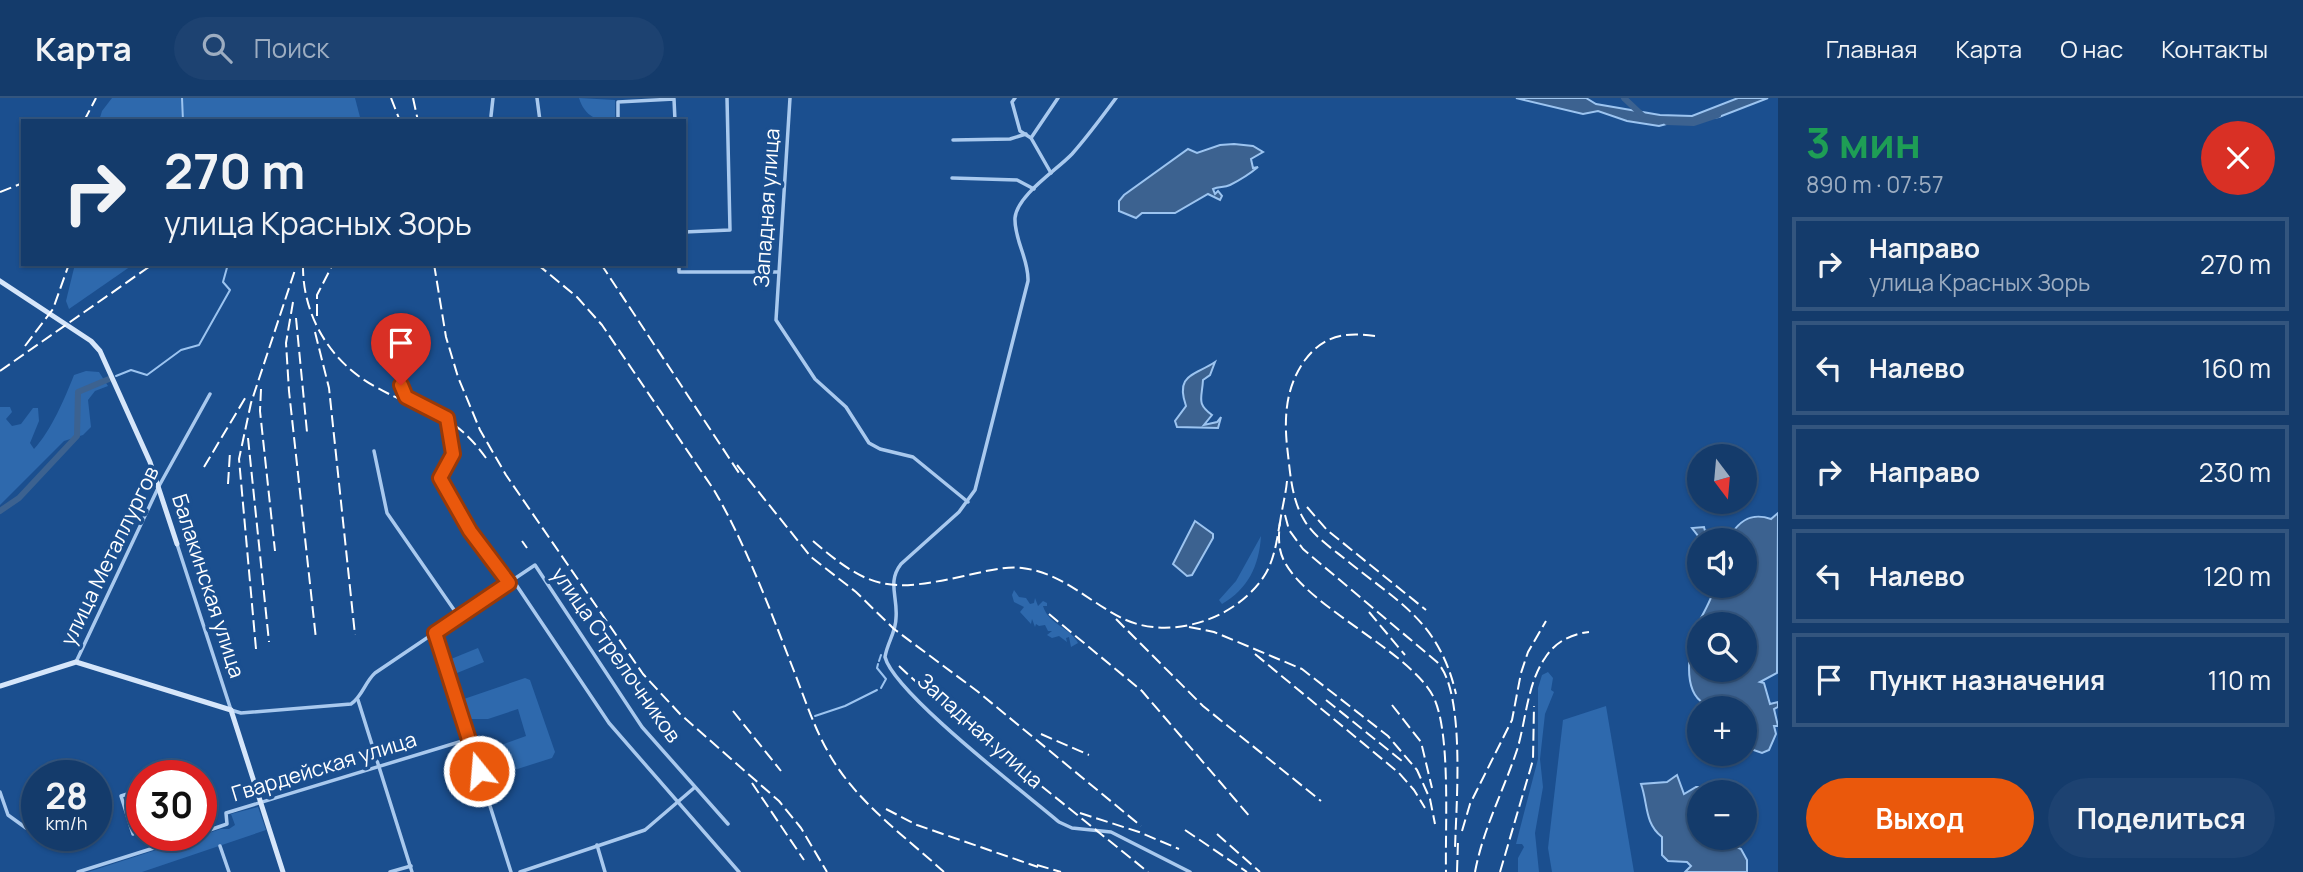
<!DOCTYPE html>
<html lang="ru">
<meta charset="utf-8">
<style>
body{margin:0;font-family:Manrope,sans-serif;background:#1d4271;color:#f1f3f6;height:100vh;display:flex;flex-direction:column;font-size:26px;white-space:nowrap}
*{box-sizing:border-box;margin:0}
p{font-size:23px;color:#9dadc1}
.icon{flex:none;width:38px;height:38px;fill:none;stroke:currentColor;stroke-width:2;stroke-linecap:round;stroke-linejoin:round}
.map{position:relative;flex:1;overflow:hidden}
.sheet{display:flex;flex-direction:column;background:#143b6b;width:525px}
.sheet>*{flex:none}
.banner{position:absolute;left:21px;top:21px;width:665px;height:147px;border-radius:0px;box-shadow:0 2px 5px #0004,0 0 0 2px #33557e;background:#143b6b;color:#f1f3f6;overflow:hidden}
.needle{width:46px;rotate:164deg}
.fabs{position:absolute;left:1687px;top:346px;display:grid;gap:14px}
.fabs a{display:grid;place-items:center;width:70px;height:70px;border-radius:50%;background:#143b6b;box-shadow:0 2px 5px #0004,0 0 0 2px #33557e;font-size:35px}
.speed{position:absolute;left:21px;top:662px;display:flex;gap:14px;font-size:35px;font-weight:700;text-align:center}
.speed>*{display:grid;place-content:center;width:91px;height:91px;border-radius:50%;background:#143b6b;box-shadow:0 2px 5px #0004,0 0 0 2px #33557e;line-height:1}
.speed small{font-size:18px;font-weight:400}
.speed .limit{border:10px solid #d22;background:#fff;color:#111}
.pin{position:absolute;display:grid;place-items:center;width:60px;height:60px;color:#fff;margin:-72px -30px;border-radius:50% 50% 50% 0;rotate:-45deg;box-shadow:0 0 7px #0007}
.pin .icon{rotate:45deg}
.me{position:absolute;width:77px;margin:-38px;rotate:343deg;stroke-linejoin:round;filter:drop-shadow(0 0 5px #0008)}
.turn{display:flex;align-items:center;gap:24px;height:147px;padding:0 28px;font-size:32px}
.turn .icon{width:91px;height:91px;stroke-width:2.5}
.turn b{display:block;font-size:49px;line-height:60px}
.round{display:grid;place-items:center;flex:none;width:74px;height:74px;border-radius:37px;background:#1d4271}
.summary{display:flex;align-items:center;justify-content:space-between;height:119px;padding:0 28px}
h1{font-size:42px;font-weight:700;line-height:52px;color:#1e9e55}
.cta{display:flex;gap:14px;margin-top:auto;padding:14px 28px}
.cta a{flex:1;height:80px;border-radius:42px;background:#ea580c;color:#fff;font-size:28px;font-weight:700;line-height:80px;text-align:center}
.cta a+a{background:#1d4271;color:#f1f3f6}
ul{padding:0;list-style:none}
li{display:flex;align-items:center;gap:21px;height:94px;margin:0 14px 10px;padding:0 14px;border:4px solid #33557e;border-radius:0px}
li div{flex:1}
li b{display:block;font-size:26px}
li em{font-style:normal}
header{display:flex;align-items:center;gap:42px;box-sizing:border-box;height:98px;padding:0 35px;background:#143b6b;border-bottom:2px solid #33557e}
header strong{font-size:33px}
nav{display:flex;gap:38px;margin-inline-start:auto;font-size:24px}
.search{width:490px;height:63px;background:#1d4271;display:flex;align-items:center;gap:18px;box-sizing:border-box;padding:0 24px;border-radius:38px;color:#9dadc1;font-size:26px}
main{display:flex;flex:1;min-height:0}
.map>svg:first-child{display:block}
.green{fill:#2e69ad}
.water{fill:#3c6290;stroke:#9cc4f0;stroke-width:2;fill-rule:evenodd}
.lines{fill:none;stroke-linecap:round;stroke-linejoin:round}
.stream{stroke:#9cc4f0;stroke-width:2}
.river{stroke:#3c6290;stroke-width:6}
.street{stroke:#a9c9ee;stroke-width:3.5}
.secondary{stroke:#d6e6fa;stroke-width:5}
.rail{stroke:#fff;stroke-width:2;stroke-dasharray:12 5;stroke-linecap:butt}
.route-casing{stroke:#983908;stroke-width:18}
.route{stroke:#ea580c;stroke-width:12}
.labels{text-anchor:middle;stroke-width:7;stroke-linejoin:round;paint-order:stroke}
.street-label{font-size:21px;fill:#fff;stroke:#1b4f8f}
</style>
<header>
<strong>Карта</strong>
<div class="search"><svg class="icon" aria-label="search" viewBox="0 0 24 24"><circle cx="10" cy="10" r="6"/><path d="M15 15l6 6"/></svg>Поиск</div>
<nav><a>Главная</a><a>Карта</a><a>О нас</a><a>Контакты</a></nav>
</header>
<main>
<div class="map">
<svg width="1778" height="774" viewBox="0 0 1778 774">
<rect width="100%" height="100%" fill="#1b4f8f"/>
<!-- green -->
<g class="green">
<path d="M112,0H355L361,23H99L102,13Z"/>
<path d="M579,0L615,2V23C597,23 585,19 579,0Z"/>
<path d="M75,166H134L69,211L66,203Z"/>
<path d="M86,273L99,274L108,288L95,293L88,302L91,329L83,337L64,343L0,407V309H10L12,314L6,321L12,328L21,326L33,310H38L39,323L30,345L34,351C51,333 65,300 74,277Z"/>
<path d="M1261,438C1259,468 1248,491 1222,506L1219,502L1236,483Z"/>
<path d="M1014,492L1019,499L1026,500L1030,506L1034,505L1035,500L1038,508L1043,503L1047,505V508H1043C1049,527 1071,530 1078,545L1071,549L1069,539L1066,540L1067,544L1059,538L1052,540L1047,537L1052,533H1048L1045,527L1039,528L1036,526L1035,529L1032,521L1031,526L1020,514L1024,509L1014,504L1012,497Z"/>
<path d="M478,550L484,564L457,575L451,561Z"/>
<path d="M1548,574L1553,580L1551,592L1554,594L1545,616L1540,661L1543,689L1535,735L1539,774H1518V760L1524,749L1522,746H1516L1538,661V590L1542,577Z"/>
<path d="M525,580L530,582L555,654L552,660L486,681L481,662L485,653L526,638L518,611L488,621H468L461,602Z"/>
<path d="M1606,608L1634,774H1552L1548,750L1563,622Z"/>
<path d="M258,709L266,732L142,774H88L221,731H229L235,727L231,716Z"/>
</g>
<!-- water -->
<g class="water">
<path d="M1516,0H1586L1596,6L1660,17L1692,18L1738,0H1768L1719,19L1703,21L1691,25L1674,24L1659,28L1627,23L1598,13L1583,16Z"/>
<path d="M1234,46L1253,48L1263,54L1251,61L1253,70L1258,69C1252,74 1238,83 1230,87C1224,90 1219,88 1213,91L1215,96L1218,93L1222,98L1220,102L1208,96L1175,115H1142L1136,120L1119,113V103L1124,97L1188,51L1197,55L1220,47Z"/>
<path d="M1215,264L1210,277L1203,282C1202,301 1196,305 1212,317L1204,327L1217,324L1221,319L1218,330L1177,329L1175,323L1186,308C1175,276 1194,278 1215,264Z"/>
<path d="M1778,415L1777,575L1760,584L1764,585L1770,606L1778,604V609L1774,611L1778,628H1774L1776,636L1769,652L1762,655L1745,649V611C1711,611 1689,610 1689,570C1689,559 1689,542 1694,532C1702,518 1711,504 1715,488H1745V443H1702L1692,430L1704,429L1705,433L1713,432L1720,437L1713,434L1706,438L1715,437L1721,441L1729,434L1732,435C1742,420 1754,415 1771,421ZM1699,527H1745V572H1699Z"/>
<path d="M1195,423L1213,436V440L1192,477L1187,478L1173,466Z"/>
<path d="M1677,677L1684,696L1696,689H1705L1710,695H1699V740H1727L1725,744L1741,751L1747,762V774H1685L1691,768L1687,764L1668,763L1662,757V739C1644,725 1648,705 1641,686L1667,684Z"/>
</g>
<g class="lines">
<!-- stream -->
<g class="stream">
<path d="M182,0L183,23"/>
<path d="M116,278L131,272L147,277L181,252L199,247L230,192L223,184L228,166"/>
<path d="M879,563L881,557"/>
<path d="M878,566L877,570L886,581L881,590"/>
<path d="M815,618L845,608L877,592"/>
</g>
<!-- river -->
<g class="river">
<path d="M1624,0L1643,18"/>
<path d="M1667,24L1694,25L1718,17"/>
<path d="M0,413L19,400L77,338L78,294L109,281"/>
</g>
<!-- street -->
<g class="street">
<path d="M537,0L540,23"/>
<path d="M790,0L776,222L815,281L846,309L869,345L880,351L913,359L968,404"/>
<path d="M1015,0L1012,4L1020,33L1031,40L1051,75"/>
<path d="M1116,0C1102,19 1088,38 1072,56C1057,72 1017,97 1015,120C1014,142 1029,161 1028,183L975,392L959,414L901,466C887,484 898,499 896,520C896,534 887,545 885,559C894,595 1025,695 1059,724L1072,730L1111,734L1190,774"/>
<path d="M491,18L493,0"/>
<path d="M618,23V4L674,1L675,23"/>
<path d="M1031,40L1058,0"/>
<path d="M953,42L1010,41L1026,36"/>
<path d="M952,80L1017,82L1034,91"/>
<path d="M684,134L730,132L727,0"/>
<path d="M679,166V174H778"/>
<path d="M400,285L406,299L447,319L453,356L440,380L470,433L509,485"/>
<path d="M374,353L387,415L459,519"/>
<path d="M177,446L231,612L241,615L351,606C362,599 365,584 375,575L535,467L642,629L728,726"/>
<path d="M513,482L609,625L739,774"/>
<path d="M435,535L511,774"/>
<path d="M76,564L159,388L210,296"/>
<path d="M358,602L412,774"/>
<path d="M0,694L8,717L26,730"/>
<path d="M201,735L227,726L226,715L469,641"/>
<path d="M133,736L121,698L137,693L142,709"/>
<path d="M155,737L159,748"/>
<path d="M597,747L605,774"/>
<path d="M220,748L229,774"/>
<path d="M78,774L195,737"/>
<path d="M390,774L411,768"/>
<path d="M520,774L645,732L694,690"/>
</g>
<!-- secondary -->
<g class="secondary">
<path d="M0,183L91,243L100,253L150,364L177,446"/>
<path d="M0,588L76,564L231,612L283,774"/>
</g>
<!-- rail -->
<g class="rail">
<path d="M391,0L400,23"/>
<path d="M413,0L418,23"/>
<path d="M84,23L96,0"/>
<path d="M0,94L23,85"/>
<path d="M303,166C302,218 331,265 376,289C423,316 450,310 486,360"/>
<path d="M434,166L446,239L458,279L480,332L506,377L643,576L680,616L779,703L801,730L827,774"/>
<path d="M537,166L577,199L602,227L714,392C746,447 769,509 792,568C806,603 816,638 838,670C865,710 909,742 944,774"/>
<path d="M601,166L739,375"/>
<path d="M293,204L286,245L289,293L316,541"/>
<path d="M317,218V197L333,166"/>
<path d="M296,220L307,334"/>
<path d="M315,234L329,290L355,537"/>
<path d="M1375,238C1345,234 1324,237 1305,262C1286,288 1284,318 1287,348C1290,372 1291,399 1303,420C1312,437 1330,449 1345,461C1399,505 1439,523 1456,596"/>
<path d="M25,248L53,211L69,166"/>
<path d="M0,273L153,166"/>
<path d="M261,291L260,313L275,453"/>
<path d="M248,340L269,544"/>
<path d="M737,367L811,459L856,494L894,531L977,593L1141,728"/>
<path d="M204,369L247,297"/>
<path d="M1287,383C1285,405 1276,428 1280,451C1289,502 1410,550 1434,600C1451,637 1445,730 1446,774"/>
<path d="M228,386L230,354"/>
<path d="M1307,409L1327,432L1426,512"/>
<path d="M1285,417L1289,432L1303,451L1437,564C1466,594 1456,708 1455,751"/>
<path d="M522,443L527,450"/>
<path d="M813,443C871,493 890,494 964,478C983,474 1002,468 1022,470C1064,475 1089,505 1126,522C1174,543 1240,519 1266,475C1275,459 1277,441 1280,424"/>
<path d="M1369,514L1405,557"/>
<path d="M1049,516L1142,593L1251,720"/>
<path d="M1116,521L1203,608L1321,703"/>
<path d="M1189,529L1214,534L1302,571L1388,638L1417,672L1430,701L1435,726"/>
<path d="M256,551L239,361L251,305L297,166"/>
<path d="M1255,556L1399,675L1414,692L1425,710"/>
<path d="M899,568L941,607L1148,774"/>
<path d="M1326,602L1402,663"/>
<path d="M1392,607L1421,644L1432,690"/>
<path d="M733,613L781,673"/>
<path d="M1041,636L1089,657"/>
<path d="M752,685L804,762"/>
<path d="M886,711L917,727L1038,769"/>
<path d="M1080,715L1139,734L1179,751"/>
<path d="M1185,732L1247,774"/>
<path d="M1462,733L1470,706L1512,622L1521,575L1528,554L1546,523"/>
<path d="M1217,736L1260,774"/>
<path d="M1037,767L1061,774"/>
<path d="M1457,774L1458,743"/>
<path d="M1475,774C1483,731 1503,694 1517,652C1526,623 1527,586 1545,560C1555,544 1571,536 1589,534"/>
<path d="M1500,774L1533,662L1534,608"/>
</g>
</g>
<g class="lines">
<!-- route casing -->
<g class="route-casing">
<path id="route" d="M401,287L406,299L447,320L453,356L440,380L470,433L509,485L435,535L479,673"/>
</g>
<!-- route -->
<use href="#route" class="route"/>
</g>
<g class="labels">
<!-- street labels -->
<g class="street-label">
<text transform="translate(767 110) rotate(-86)" y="7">Западная улица</text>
<text transform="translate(110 458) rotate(-64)" y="7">улица Металлургов</text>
<text transform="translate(208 488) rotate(72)" y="7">Балакинская улица</text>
<text transform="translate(616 557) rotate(55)" y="7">улица Стрелочников</text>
<text transform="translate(980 633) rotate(42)" y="7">Западная улица</text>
<text transform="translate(324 669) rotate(-17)" y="7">Гвардейская улица</text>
</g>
</g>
</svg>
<div class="fabs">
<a><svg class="needle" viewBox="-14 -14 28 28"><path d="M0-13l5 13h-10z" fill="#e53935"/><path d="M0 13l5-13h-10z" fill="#9dadc1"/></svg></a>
<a><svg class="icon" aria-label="sound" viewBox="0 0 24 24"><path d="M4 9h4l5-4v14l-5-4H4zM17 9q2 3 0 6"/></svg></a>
<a><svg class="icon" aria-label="search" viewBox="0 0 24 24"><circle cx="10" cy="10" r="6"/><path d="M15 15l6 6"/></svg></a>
<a>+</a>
<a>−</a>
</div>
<div class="speed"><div>28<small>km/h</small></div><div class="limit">30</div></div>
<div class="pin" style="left:401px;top:287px;background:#d93025"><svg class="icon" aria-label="arrive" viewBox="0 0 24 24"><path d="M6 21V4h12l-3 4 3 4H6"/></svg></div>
<svg class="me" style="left:479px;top:673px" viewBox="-20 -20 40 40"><circle r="17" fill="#ea580c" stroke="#fff" stroke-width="3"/><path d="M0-11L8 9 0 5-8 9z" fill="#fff"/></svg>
<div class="banner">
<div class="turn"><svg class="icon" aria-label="right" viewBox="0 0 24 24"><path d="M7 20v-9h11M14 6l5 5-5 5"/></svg><div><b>270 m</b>улица Красных Зорь</div></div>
</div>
</div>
<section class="sheet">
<div class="summary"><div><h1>3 мин</h1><p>890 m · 07:57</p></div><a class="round" style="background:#d93025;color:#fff"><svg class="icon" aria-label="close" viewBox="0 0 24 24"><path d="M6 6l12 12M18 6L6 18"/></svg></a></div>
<ul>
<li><svg class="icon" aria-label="right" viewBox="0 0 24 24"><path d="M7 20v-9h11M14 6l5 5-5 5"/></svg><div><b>Направо</b><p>улица Красных Зорь</p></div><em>270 m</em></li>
<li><svg class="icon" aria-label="left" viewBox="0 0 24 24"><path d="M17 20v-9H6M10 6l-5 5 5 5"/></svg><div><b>Налево</b></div><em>160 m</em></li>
<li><svg class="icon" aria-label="right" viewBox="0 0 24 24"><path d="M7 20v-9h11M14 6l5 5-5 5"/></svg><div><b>Направо</b></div><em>230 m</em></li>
<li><svg class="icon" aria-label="left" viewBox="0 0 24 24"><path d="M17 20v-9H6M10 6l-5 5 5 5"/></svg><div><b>Налево</b></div><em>120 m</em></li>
<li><svg class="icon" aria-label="arrive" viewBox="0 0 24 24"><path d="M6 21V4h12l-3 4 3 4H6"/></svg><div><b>Пункт назначения</b></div><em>110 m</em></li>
</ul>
<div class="cta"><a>Выход</a><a>Поделиться</a></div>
</section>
</main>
